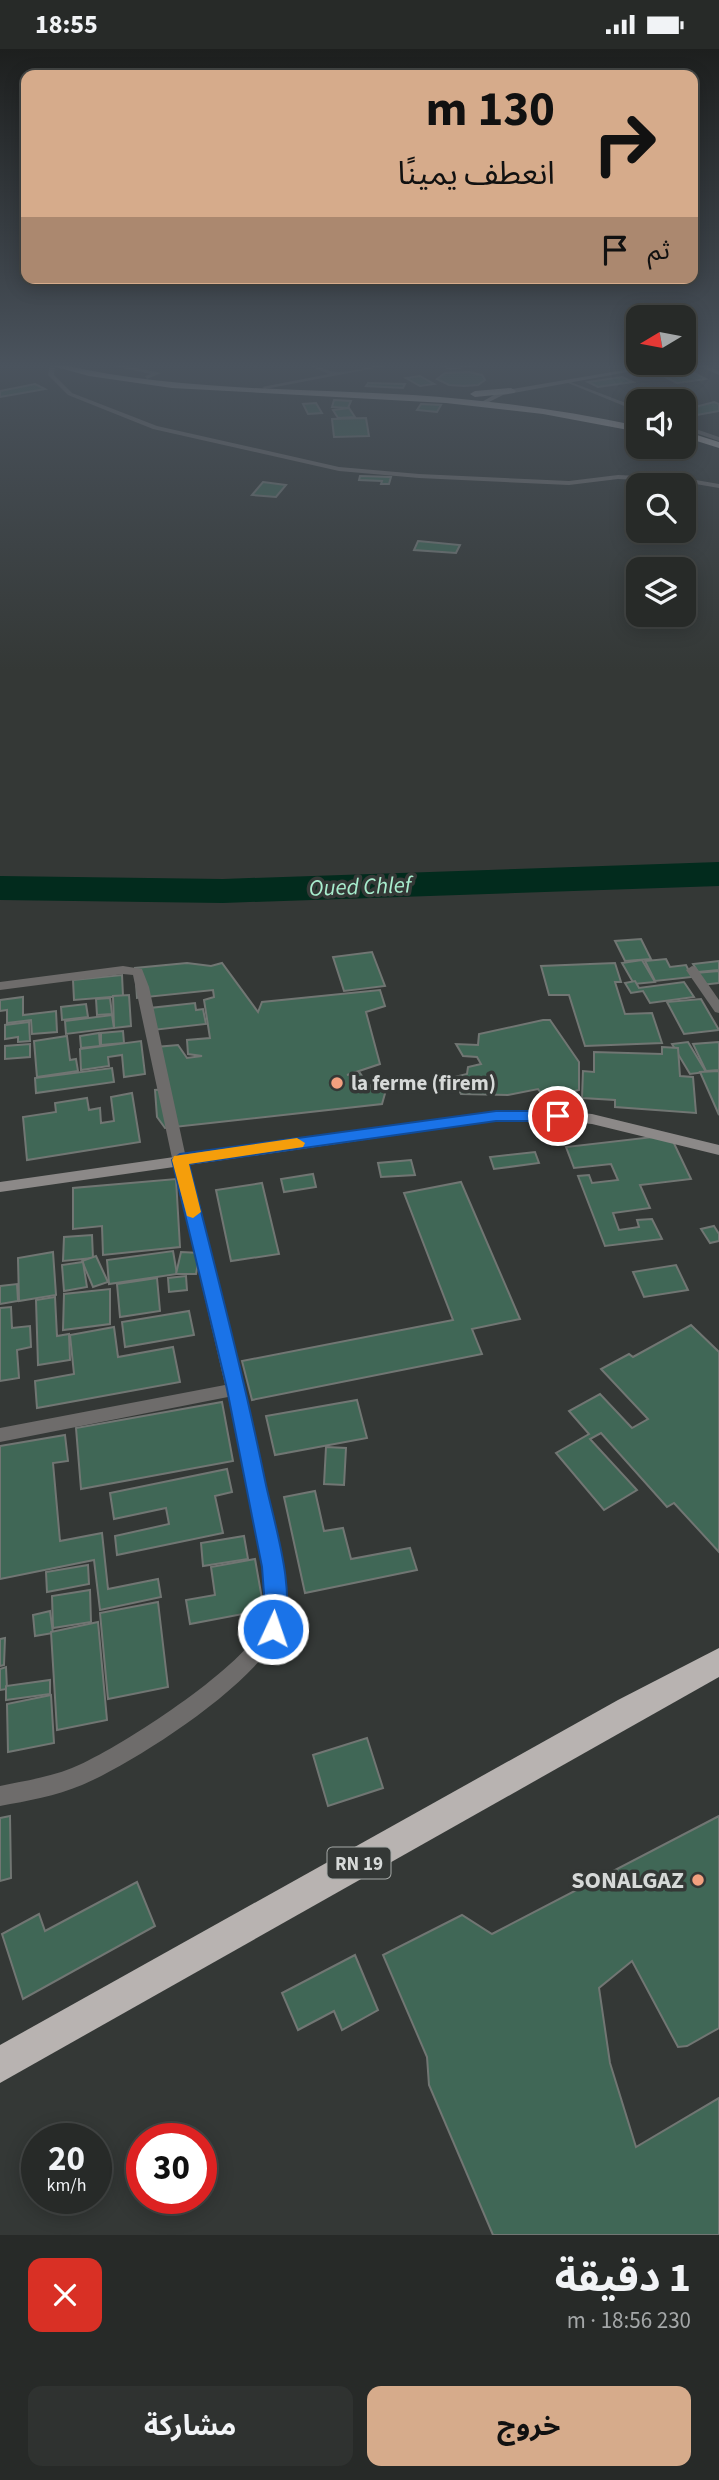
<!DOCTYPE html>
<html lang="ar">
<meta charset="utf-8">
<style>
body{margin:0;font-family:"Source Sans 3","Noto Sans Arabic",sans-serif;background:#2f3230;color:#f1f3f6;direction:rtl;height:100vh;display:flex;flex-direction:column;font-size:26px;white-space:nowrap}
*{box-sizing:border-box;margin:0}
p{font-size:23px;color:#a4a7a8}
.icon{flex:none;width:38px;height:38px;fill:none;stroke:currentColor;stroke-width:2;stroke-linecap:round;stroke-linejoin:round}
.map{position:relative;height:2186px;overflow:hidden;direction:ltr}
.side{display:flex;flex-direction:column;background:#272a28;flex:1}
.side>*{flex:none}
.top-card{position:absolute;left:21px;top:21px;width:677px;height:214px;border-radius:14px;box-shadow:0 4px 18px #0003,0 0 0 2px #434645;direction:rtl;background:#d6ab8b;color:#111;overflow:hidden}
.needle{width:46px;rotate:260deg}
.fabs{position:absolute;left:626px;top:256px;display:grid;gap:14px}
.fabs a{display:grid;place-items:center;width:70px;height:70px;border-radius:14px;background:#272a28;box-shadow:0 4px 18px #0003,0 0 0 2px #434645;font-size:35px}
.speed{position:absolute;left:21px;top:2074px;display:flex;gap:14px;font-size:35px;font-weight:700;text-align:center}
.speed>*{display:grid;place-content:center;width:91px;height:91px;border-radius:50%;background:#272a28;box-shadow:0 4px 18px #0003,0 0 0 2px #434645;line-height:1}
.speed small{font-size:18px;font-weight:400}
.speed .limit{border:10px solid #d22;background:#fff;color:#111}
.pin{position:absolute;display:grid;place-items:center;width:60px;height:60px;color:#fff;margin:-30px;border:4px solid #fff;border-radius:50%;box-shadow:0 2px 7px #0007}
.me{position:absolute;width:77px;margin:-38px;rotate:3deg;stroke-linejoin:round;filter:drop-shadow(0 0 5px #0008)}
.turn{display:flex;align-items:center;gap:24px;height:147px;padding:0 28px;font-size:32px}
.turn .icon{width:91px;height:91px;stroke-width:2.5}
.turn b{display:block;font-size:49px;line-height:60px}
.then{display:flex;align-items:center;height:66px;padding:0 28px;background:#0003;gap:14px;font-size:26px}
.round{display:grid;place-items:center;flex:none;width:74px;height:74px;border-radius:14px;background:#2f3230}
.headline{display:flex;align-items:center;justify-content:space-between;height:119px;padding:0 28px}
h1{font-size:42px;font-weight:700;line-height:52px}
.cta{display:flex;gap:14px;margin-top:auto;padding:14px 28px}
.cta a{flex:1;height:80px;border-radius:14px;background:#d6ab8b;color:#111;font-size:28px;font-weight:700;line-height:80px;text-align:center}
.cta a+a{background:#2f3230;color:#f1f3f6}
.status{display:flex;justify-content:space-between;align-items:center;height:49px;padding:0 35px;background:#272a28;direction:ltr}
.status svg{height:19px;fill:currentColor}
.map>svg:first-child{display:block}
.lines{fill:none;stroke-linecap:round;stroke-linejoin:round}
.river{fill:#022b1d;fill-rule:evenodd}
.building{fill:#406756;stroke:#717673;stroke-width:2}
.street{fill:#6e6c6b;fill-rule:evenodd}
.secondary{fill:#8c8988;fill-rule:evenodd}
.highway{fill:#b8b3b1;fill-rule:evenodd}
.route{fill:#1a73e8;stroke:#114b97;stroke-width:2}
.slow{fill:#f59e0b}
.poi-dot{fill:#f2a07f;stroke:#343836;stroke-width:2.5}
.labels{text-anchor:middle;stroke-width:7;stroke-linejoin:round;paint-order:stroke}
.shield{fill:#343836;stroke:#a5a9a7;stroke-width:2}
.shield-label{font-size:19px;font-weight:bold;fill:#d6d9d8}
.poi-label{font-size:21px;font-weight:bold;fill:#d6d9d8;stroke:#343836;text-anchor:start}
.water-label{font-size:23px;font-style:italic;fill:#a8edce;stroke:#343836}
.near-poi-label{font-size:24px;font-weight:bold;fill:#d6d9d8;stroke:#343836;text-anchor:end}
</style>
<div class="status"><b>18:55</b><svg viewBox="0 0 49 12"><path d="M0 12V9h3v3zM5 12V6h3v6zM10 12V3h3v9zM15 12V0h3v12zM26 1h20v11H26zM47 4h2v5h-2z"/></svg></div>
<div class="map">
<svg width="719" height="2186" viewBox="0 0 719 2186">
<rect width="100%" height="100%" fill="#343836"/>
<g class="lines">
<!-- river -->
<path class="river" d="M719,813V837L223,854L0,851V827L223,830Z"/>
</g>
<!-- building -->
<g class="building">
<path d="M439,315H476L478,316L450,320Z"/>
<path d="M682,318L706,330L677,334L653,322Z"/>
<path d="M469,323L482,326L485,331L478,336L464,337L449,336L437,330L445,324Z"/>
<path d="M420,327L434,335L420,337L406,329Z"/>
<path d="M622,328L633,333L598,338L588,333Z"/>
<path d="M368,334L405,335L403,339L366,337Z"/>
<path d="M35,335L45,340L0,348V342Z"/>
<path d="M334,351L351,352L348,359L332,358Z"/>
<path d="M714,353L719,355V362L697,366L684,361Z"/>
<path d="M316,354L322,364L308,365L303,355Z"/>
<path d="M421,355L441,356L437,363L417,361Z"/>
<path d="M349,359L355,368L338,369L333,361Z"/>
<path d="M366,369L369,387L334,388L332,370Z"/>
<path d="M360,427L391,428L389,435H381L382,432L359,431Z"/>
<path d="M263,433L286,436L276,448L252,446Z"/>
<path d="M418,492L460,496L456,504L414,501Z"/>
<path d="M641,890L651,910L625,912L615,892Z"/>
<path d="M372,903L385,937L344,942L333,908Z"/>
<path d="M666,910L670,918L686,916L692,928L655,932L645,912Z"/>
<path d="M642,911L655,933L634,935L622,914Z"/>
<path d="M719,912V921L698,923L693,915Z"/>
<path d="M187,914L211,917L222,914L258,963L262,953L380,941L385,957L366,963L380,1015L347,1026L360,1024L370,1038L372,1031L388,1034L382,1055L165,1079L157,1068L155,1041L167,1040L156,998L178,996L187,1009L202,1007L188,1005L187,991L210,989L204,951L214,948L213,941L137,949L135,919Z"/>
<path d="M615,914L621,933H615L625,965L652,964L662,994L585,997L569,946H549L541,917Z"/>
<path d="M719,922V934L701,936L695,924Z"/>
<path d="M122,926L123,947L74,951L73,931Z"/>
<path d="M635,932L639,939L684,933L694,948L650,954L643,942L631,944L625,934Z"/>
<path d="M129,946L131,977L114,979L113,947Z"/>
<path d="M23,948V966L56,962L57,983L32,985L31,971L7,974V961L0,962V951Z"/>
<path d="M110,949L112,965L97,966L96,950Z"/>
<path d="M701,950L719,981L684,985L667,953Z"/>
<path d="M195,954L196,961L203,960L206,975L153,981L150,959Z"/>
<path d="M86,955L88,968L62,971L61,958Z"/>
<path d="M112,966L114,979L66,985L65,972Z"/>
<path d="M543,971H550L579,1013V1041L558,1046L541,1044L538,1040L508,1046L461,1045L451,1029L467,1025L468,1018L481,1015L477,1008L463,1007L456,995L478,996L479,985Z"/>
<path d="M29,973L30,992L18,993V988L5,990V976Z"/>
<path d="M123,982L124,994L101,996V984Z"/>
<path d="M99,984L100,997L81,999L80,987Z"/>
<path d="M67,987L70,1011L76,1010L78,1022L37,1028L34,992Z"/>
<path d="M141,992L145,1025L124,1028L122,1006L108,1008L109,1017L81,1021L80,1000Z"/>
<path d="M688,993L706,1023L690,1025L672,995Z"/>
<path d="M719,993V1021L706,1022L693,995Z"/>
<path d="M30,995V1008L5,1010V997Z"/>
<path d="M662,998L678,999L680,1027L693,1028L696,1064L615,1058V1051L582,1049L583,1022L594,1023V1003L662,1005Z"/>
<path d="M112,1019L114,1033L36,1044L35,1029Z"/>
<path d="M719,1022V1066L700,1023Z"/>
<path d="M132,1044L140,1093L27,1111L23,1068L56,1063L55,1054L87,1049L89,1061L100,1059L101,1074L114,1072L111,1048Z"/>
<path d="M670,1086L691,1130L640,1136L650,1159L613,1164L619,1181L639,1178L637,1171L652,1170L662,1190L605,1197L578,1127L589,1126L592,1134L618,1131L611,1115L574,1119L566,1098Z"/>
<path d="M535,1103L539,1114L494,1120L490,1108Z"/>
<path d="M411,1111L415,1126L381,1128L378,1114Z"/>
<path d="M313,1125L316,1138L284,1143L281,1130Z"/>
<path d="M176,1130L180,1198L103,1206L102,1177L73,1180V1139Z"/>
<path d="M461,1133L520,1270L472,1280L482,1305L252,1351L242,1312L453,1271L404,1144Z"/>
<path d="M262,1134L279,1205L231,1212L216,1141Z"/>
<path d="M714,1177L719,1185V1192L710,1194L701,1180Z"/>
<path d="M92,1186L93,1209L63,1212L64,1188Z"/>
<path d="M173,1202L177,1225L109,1235L107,1211Z"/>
<path d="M53,1203L56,1246L19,1252L18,1209Z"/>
<path d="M181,1203L200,1204L196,1225H176Z"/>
<path d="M96,1207L108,1233L93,1238L82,1212Z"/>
<path d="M83,1213L87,1238L64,1242L62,1216Z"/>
<path d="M676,1216L688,1241L644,1248L633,1223Z"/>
<path d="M186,1227L187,1241L169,1243L168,1229Z"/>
<path d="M157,1229L160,1262L120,1268L117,1235Z"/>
<path d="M17,1235L18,1252L0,1255V1237Z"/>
<path d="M110,1240V1275L63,1281L64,1245Z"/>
<path d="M55,1248L57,1287L69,1285L70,1311L38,1316L36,1251Z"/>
<path d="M11,1258L12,1279L30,1277L31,1298L17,1301L19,1329L0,1332V1259Z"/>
<path d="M189,1262L194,1286L125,1298L122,1273Z"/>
<path d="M691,1276L719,1303V1503L674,1454L667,1458L601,1384L590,1390L637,1441L604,1461L556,1404L589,1385L569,1362L600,1345L632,1379L648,1370L601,1320L629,1305L633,1308Z"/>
<path d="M114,1278L118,1308L173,1298L180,1333L37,1359L35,1332L74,1325L70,1286Z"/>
<path d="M357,1351L367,1389L275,1406L266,1367Z"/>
<path d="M222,1353L233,1412L81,1440L76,1379Z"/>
<path d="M65,1386L68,1412L53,1414L60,1492L102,1484L108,1540L158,1530L161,1548L100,1561L94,1511L0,1530V1397Z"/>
<path d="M326,1398L346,1399L344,1436L324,1435Z"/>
<path d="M227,1420L232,1443L215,1447L223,1484L117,1506L115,1487L169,1475L166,1459L114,1470L110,1444Z"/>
<path d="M315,1442L324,1482L343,1479L351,1510L410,1499L417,1521L305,1544L284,1448Z"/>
<path d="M244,1487L248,1510L203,1517L201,1494Z"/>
<path d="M255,1510L264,1561L190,1575L186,1551L215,1546L211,1518Z"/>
<path d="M88,1516L89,1535L47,1543L46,1523Z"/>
<path d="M90,1541L91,1573L53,1579L52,1547Z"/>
<path d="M158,1553L168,1638L108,1650L100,1564Z"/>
<path d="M50,1562L53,1584L35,1587L33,1566Z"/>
<path d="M98,1573L107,1671L57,1681L51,1583Z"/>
<path d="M5,1589L4,1616L0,1617V1590Z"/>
<path d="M6,1618L7,1640L0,1641V1620Z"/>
<path d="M50,1631V1645L6,1651V1637Z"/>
<path d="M51,1646L54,1694L8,1703L7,1655Z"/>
<path d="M367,1689L383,1739L328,1757L313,1706Z"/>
<path d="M10,1767L11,1829L0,1832V1769Z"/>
<path d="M719,1767V1979L687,1997L678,1998L632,1912L599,1939L610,2014L636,2098L719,2049V2186H493L429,2036L427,2008L383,1906L462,1866L492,1885Z"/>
<path d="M137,1833L155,1877L23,1950L2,1885L39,1865L45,1882Z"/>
<path d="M355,1906L378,1961L342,1981L334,1962L298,1981L282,1944Z"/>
</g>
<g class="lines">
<!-- street -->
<g class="street">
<path d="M50,315L55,316L54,326L72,344L157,377L339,418L419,425L569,432L618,426L684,429L719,435V439L684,433L618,430L569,436L419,429L339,422L153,380L68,346L48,326Z"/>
<path d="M104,315H116L161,324L147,330L145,327L151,325Z"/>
<path d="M305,315C317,315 327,323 338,323C358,323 377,314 396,315L265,340L262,338L329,325Z"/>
<path d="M568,332L639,359V363L568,334Z"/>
<path d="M684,376L719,388V392L684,380Z"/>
<path d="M123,917L142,920L149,938L186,1109L242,1335L245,1340L244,1343C254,1384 262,1426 272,1467C279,1499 290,1534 285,1567C277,1624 134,1714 82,1736C56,1747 27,1752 0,1757V1737C24,1732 50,1728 72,1719C114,1703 259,1610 266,1568C272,1535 261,1500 254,1468C245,1428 237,1388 228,1348L0,1393V1379L225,1336L172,1109L133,926L123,925L0,941V933Z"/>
<path d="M692,917L696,918L719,951V964L715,963L686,921Z"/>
</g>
<!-- secondary -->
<g class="secondary">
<path d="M659,315H671L503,346L483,356L478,355L501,342Z"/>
<path d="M694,315H702L719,322V326Z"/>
<path d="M496,1062H558L592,1065L719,1096V1106L592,1075L558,1072H496L0,1143V1133Z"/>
</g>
<!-- highway -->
<g class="highway">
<path d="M45,315H59C176,342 294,339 413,346C489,351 564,361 639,377V383L543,365L446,354L172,339L89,327Z"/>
<path d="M511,339L516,342L514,344L475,348L470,345L475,342Z"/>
<path d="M684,382L719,393V399L684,388Z"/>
<path d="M719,1599V1628L0,2034V1996L618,1651Z"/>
</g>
</g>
<!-- sky -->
<linearGradient id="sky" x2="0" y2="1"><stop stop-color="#1d1f1e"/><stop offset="0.51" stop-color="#4a535d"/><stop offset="1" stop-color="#4a535d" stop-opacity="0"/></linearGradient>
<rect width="719" height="621" fill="url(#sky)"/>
<!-- route -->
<path class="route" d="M496,1062H558L565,1067L558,1072H496L189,1115C216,1222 244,1328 266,1436C275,1477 298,1548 281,1587L273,1590L266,1587L262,1580L265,1558L262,1518L227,1340L172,1111L180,1105Z"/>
<!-- slow -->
<path class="slow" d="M297,1089L305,1094L303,1098L189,1115L201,1163L193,1169L187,1167L172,1111L174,1107Z"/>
<!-- markers -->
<g class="poi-dot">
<circle cx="337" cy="1034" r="7"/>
<circle cx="698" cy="1831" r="7"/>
</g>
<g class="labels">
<!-- shield labels -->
<rect class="shield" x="327.5" y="1798.5" width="63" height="31" rx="5"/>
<g class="shield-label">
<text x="359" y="1821">RN 19</text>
</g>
<!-- poi labels -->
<g class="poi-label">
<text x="351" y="1041">la ferme (firem)</text>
</g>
<!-- water labels -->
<g class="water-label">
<text transform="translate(360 837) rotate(-2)" y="8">Oued Chlef</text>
</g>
<!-- near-poi labels -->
<g class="near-poi-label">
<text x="684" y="1839">SONALGAZ</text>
</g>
</g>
</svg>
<div class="fabs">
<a><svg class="needle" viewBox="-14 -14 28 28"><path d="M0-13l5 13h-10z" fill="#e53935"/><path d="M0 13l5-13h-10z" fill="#a4a7a8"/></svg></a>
<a><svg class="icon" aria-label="sound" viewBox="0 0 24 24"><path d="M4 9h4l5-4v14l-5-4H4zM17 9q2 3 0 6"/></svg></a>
<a><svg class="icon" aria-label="search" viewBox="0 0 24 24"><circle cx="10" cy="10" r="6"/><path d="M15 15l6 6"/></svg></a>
<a><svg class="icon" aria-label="layers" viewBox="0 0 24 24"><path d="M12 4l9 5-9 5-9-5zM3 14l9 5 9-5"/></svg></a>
</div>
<div class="speed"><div>20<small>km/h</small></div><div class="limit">30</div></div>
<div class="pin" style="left:558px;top:1067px;background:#d93025"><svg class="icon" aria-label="arrive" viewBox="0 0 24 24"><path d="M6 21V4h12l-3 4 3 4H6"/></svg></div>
<svg class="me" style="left:273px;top:1580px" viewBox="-20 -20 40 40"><circle r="17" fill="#1a73e8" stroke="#fff" stroke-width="3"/><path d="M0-11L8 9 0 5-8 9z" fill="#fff"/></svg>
<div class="top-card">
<div class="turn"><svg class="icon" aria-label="right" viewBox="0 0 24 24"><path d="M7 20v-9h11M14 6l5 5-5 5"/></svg><div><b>130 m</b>انعطف يمينًا</div></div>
<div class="then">ثم<svg class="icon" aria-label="arrive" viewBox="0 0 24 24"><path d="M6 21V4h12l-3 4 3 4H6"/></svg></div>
</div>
</div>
<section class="side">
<div class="headline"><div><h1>1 دقيقة</h1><p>230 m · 18:56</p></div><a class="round" style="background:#d93025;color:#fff"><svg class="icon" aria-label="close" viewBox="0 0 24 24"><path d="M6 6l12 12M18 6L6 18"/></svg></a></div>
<div class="cta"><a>خروج</a><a>مشاركة</a></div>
</section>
